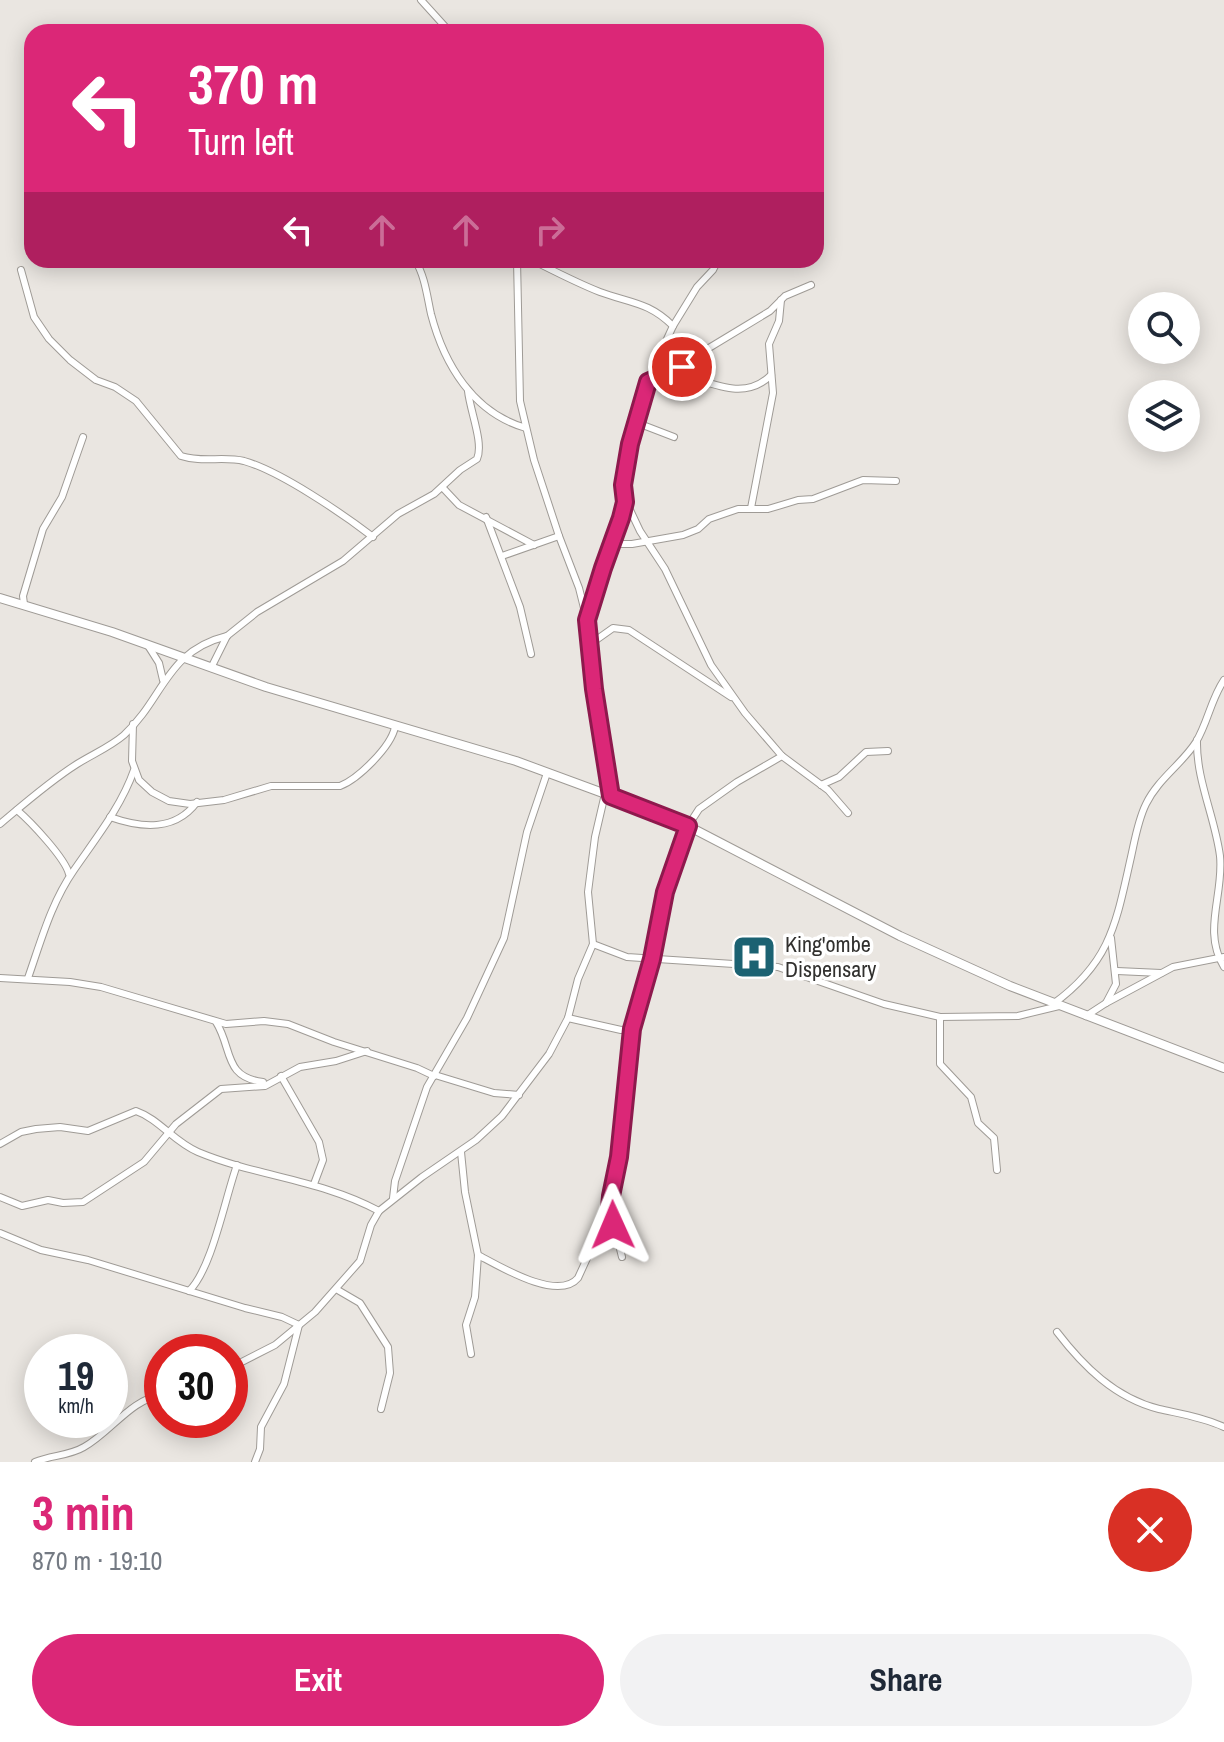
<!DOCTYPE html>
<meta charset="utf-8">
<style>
body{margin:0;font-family:"Archivo Narrow",sans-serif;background:#f2f2f3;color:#1f2937;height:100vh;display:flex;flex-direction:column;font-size:30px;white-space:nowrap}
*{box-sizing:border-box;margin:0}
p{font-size:26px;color:#747a83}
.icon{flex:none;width:44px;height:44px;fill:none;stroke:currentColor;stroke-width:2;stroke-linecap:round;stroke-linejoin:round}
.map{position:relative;height:1462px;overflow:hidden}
.drawer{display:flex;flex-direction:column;background:#fff;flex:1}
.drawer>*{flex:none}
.banner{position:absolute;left:24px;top:24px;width:800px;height:244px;border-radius:24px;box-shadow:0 4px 20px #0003;background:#db2777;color:#fff;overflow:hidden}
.buttons{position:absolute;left:1128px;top:292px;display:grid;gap:16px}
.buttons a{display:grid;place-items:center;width:72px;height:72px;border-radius:50%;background:#fff;box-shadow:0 4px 20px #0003;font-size:40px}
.speed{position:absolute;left:24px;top:1334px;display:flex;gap:16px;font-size:40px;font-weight:700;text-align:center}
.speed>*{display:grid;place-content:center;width:104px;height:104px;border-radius:50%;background:#fff;box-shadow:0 4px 20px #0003;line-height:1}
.speed small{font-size:20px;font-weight:400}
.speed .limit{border:12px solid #d22;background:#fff;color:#111}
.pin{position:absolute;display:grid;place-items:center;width:68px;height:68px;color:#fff;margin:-34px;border:4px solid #fff;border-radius:50%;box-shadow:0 2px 8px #0007}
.me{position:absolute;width:88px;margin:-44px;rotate:359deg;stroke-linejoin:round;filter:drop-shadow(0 0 6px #0008)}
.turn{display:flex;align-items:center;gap:28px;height:168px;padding:0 32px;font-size:36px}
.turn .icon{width:104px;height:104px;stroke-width:2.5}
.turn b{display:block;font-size:56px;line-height:68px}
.lanes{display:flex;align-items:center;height:76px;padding:0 32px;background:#0003;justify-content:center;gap:40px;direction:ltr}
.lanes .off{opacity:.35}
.round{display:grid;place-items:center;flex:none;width:84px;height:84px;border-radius:42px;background:#f2f2f3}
.overview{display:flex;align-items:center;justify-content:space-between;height:136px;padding:0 32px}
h1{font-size:48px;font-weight:700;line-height:60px;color:#db2777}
.cta{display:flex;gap:16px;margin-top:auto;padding:16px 32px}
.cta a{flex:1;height:92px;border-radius:48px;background:#db2777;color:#fff;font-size:32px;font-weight:700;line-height:92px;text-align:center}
.cta a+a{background:#f2f2f3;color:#1f2937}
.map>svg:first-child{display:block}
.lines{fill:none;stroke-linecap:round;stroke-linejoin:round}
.street-casing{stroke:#9f9b96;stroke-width:8}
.secondary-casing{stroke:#9f9b96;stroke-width:10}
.street{stroke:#fff;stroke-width:6}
.secondary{stroke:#fff;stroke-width:8}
.route-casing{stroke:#8e194d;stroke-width:20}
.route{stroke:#db2777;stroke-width:14}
.labels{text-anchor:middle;stroke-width:7;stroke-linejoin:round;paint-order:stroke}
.poi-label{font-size:22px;fill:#31302e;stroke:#fff;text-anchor:start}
</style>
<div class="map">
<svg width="1224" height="1462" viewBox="0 0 1224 1462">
<rect width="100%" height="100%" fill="#eae6e1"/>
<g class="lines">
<!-- street casing -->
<g class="street-casing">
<g id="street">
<path d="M421,0L450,32"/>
<path d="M415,260C425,276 427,296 431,314C444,364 473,413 526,428"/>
<path d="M517,260L520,401L534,460L559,536L579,588L587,620L594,689L611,796"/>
<path d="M532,260C554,271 577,283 600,292C630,303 649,302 673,326"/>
<path d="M718,260L713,270L697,287L673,326L655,365L635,422L623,495L640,531L665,569L711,665L745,713L782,756L828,790L848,813"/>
<path d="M21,270L34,317L49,339L70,360L96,380L115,387L136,401L181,456C202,463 223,456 244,461C280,471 343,514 373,537"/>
<path d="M675,371C706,381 744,403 771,375"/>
<path d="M648,382L682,367L699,354L770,311L785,296L811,285"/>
<path d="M635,422L674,437"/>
<path d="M443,488L459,505L534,545"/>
<path d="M751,508L773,393L769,344L779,321L781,300"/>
<path d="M486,517L520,607L531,654"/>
<path d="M613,544H632L683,535L698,529L709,519L738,509H768L798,500L813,499L863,480L896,481"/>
<path d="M502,556L559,536"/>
<path d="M24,604L23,596L43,529L62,497L83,437"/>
<path d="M587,620L625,502"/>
<path d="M147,644L159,663L163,680"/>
<path d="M589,645L613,628L629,630L731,697"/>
<path d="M211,668L227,636L257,612L343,561L398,514L434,494L460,470L477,459C484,443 470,411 468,391"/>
<path d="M133,724L132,761L139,780L152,792L169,801L190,804L224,800L271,786H340C358,779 391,747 395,727"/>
<path d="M1197,740C1196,780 1215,817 1220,856C1224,895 1202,931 1224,967"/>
<path d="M821,785L839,777L866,752L888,751"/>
<path d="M17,810C31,822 65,858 69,874"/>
<path d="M110,817C141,828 175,832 197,802"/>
<path d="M0,824C25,803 50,781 77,764C93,754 110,747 124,735C164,698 166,651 227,636"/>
<path d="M593,944L627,957L778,967L884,1004L940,1017L1018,1016L1059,1006"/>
<path d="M1117,971L1161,973"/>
<path d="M0,978L70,982L101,987L226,1024L264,1021L288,1024L334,1042L417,1068L434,1076"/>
<path d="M28,978C41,941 51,903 74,870C96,838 121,807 134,770"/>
<path d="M1106,1003L1116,984L1111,938"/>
<path d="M1053,1004C1111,962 1116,923 1131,857C1135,839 1138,820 1146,804C1158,779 1182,764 1196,742C1208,722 1211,699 1224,680"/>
<path d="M1086,1016L1106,1003L1173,967L1224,957"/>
<path d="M940,1017V1064L971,1097L978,1123L994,1138L997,1170"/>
<path d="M568,1018L621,1030L632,1029"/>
<path d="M216,1022C233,1049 223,1077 263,1082"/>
<path d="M435,1075L494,1093L519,1095"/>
<path d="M281,1076L319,1142L323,1160L314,1184"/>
<path d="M0,1144L21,1132L36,1129L60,1127L88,1131L136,1111C159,1119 174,1142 198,1152C258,1177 319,1179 379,1211"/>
<path d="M461,1152L465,1192L478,1255L475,1297L466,1325L471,1354"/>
<path d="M0,1197L22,1206L48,1200L63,1203L83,1202L144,1162L176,1124L221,1089L265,1086L300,1067L336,1061L367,1051"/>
<path d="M393,1198L395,1181L427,1087L467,1018L504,938L527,832L547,773"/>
<path d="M0,1233L41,1250L88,1260L245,1308L282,1317L299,1325L284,1384L261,1427L260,1449L255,1462"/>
<path d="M478,1255C499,1266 558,1302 578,1278L610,1208"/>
<path d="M622,1257L610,1208L611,1196L619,1157L632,1029L652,959L665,892L688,826L699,809L737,782L782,756"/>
<path d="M336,1289L360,1303L388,1347L390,1373L381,1409"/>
<path d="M189,1291C212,1269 225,1198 237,1165"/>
<path d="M1057,1332C1083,1366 1115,1398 1159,1409C1181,1414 1202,1417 1224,1427"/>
<path d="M230,1368L275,1345L315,1312L360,1261L371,1225L379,1211L422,1177L476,1140L502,1116L549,1054L568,1018L578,979L593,944L588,892L595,837L605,794"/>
<path d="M35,1462C51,1455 69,1456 84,1447C111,1432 131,1399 162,1395"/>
</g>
</g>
<!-- secondary casing -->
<g class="secondary-casing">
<path id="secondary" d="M0,598L112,632L266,687L516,761L611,796L688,826L900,936L1010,986L1224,1068"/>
</g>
<!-- street -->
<use href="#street" class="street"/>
<!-- secondary -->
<use href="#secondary" class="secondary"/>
</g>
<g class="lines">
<!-- route casing -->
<g class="route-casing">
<path id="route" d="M613,1225L610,1208L611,1196L619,1157L632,1029L652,959L665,892L688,826L611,796L594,689L587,620L603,568L621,518L625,502L623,485L630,444L648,382L682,367"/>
</g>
<!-- route -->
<use href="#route" class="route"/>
</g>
<!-- icons -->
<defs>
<g id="hospital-square" transform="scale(2.3)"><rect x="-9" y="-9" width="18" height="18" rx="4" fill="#1c6272" stroke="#fff"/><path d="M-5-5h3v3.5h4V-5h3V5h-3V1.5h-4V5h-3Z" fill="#fff"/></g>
</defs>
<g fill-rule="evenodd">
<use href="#hospital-square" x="754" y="957"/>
</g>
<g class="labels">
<!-- poi labels -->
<g class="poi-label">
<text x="785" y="952">King'ombe<tspan x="785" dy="25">Dispensary</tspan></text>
</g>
</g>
</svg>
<div class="buttons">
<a><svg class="icon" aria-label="search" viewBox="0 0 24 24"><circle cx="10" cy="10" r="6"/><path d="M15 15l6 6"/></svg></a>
<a><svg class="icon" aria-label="layers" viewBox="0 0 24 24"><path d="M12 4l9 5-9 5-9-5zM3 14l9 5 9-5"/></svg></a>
</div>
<div class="speed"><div>19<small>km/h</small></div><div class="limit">30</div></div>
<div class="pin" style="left:682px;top:367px;background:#d93025"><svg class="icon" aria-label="arrive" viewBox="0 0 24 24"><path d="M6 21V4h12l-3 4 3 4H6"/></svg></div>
<svg class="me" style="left:613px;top:1225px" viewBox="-20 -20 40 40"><path d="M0-17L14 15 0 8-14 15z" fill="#db2777" stroke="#fff" stroke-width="4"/></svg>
<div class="banner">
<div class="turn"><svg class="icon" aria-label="left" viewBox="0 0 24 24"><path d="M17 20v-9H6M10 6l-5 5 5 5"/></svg><div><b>370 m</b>Turn left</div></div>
<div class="lanes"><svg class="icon" aria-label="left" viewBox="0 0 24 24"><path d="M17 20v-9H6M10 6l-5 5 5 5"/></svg><svg class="icon off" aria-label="ahead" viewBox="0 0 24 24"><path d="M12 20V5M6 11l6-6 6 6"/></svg><svg class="icon off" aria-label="ahead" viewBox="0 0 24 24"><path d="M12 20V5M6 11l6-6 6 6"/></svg><svg class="icon off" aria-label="right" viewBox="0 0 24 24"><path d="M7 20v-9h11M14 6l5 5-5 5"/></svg></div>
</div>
</div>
<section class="drawer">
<div class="overview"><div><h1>3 min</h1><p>870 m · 19:10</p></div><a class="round" style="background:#d93025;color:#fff"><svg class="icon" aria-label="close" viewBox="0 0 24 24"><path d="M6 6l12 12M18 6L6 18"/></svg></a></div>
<div class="cta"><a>Exit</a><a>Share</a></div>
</section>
